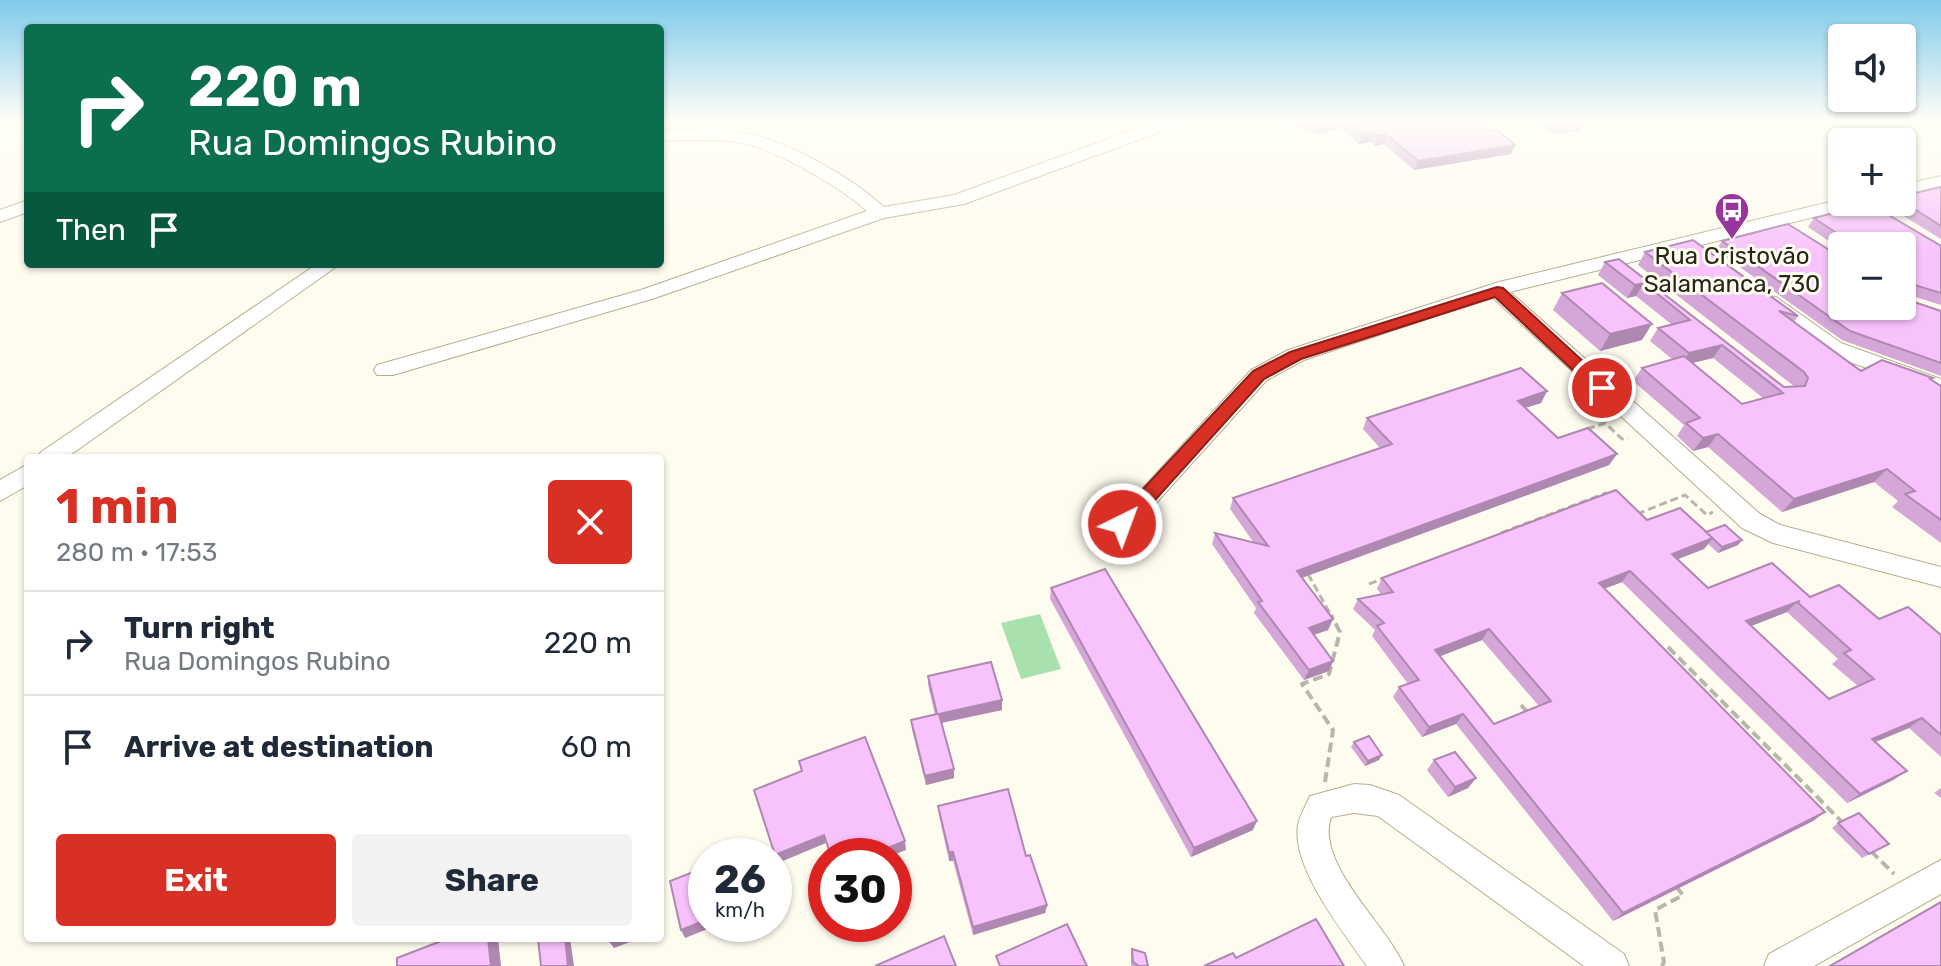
<!DOCTYPE html>
<meta charset="utf-8">
<style>
body{margin:0;font-family:Rubik,sans-serif;background:#f2f2f3;color:#1f2937;height:100vh;display:flex;flex-direction:column;font-size:30px;white-space:nowrap}
*{box-sizing:border-box;margin:0}
p{font-size:26px;color:#747a83}
.icon{flex:none;width:44px;height:44px;fill:none;stroke:currentColor;stroke-width:2;stroke-linecap:round;stroke-linejoin:round}
.map{position:relative;flex:1;overflow:hidden}
.details{position:absolute;left:24px;top:454px;width:640px;height:488px;display:flex;flex-direction:column;background:#fff;border-radius:8px;box-shadow:0 2px 6px #0004}
.details>*{flex:none}
.guide{position:absolute;left:24px;top:24px;width:640px;height:244px;border-radius:8px;box-shadow:0 2px 6px #0004;background:#0b6e4f;color:#fff;overflow:hidden}
.fabs{position:absolute;left:1828px;top:24px;display:grid;gap:16px}
.fabs a{display:grid;place-items:center;width:88px;height:88px;border-radius:8px;background:#fff;box-shadow:0 2px 6px #0004;font-size:40px}
.speed{position:absolute;left:688px;top:838px;display:flex;gap:16px;font-size:40px;font-weight:700;text-align:center}
.speed>*{display:grid;place-content:center;width:104px;height:104px;border-radius:50%;background:#fff;box-shadow:0 2px 6px #0004;line-height:1}
.speed small{font-size:20px;font-weight:400}
.speed .limit{border:12px solid #d22;background:#fff;color:#111}
.pin{position:absolute;display:grid;place-items:center;width:68px;height:68px;color:#fff;margin:-34px;border:4px solid #fff;border-radius:50%;box-shadow:0 2px 8px #0007}
.me{position:absolute;width:88px;margin:-44px;rotate:42deg;stroke-linejoin:round;filter:drop-shadow(0 0 6px #0008)}
.turn{display:flex;align-items:center;gap:28px;height:168px;padding:0 32px;font-size:36px}
.turn .icon{width:104px;height:104px;stroke-width:2.5}
.turn b{display:block;font-size:56px;line-height:68px}
.then{display:flex;align-items:center;height:76px;padding:0 32px;background:#0003;gap:16px;font-size:30px}
.round{display:grid;place-items:center;flex:none;width:84px;height:84px;border-radius:8px;background:#f2f2f3}
.overview{display:flex;align-items:center;justify-content:space-between;height:136px;padding:0 32px}
h1{font-size:48px;font-weight:700;line-height:60px;color:#d93025}
.button{display:flex;gap:16px;margin-top:auto;padding:16px 32px}
.button a{flex:1;height:92px;border-radius:8px;background:#d93025;color:#fff;font-size:32px;font-weight:700;line-height:92px;text-align:center}
.button a+a{background:#f2f2f3;color:#1f2937}
ul{padding:0;list-style:none}
li{display:flex;align-items:center;gap:24px;height:104px;padding:0 32px;border-top:2px solid #e0e1e3}
li div{flex:1}
li b{display:block;font-size:30px}
li em{font-style:normal}
.map>svg:first-child{display:block}
.green{fill:#a8e1ad}
.lines{fill:none;stroke-linecap:round;stroke-linejoin:round}
.minor-casing{stroke:#b5af8f;stroke-width:2}
.path-far1{stroke:#b9b6aa;stroke-width:3;stroke-dasharray:8 4;stroke-linecap:butt}
.path{stroke:#b9b6aa;stroke-width:4;stroke-dasharray:10 5;stroke-linecap:butt}
.minor{fill:#fff;fill-rule:evenodd}
.wall{fill:#d5a7d9;fill-rule:evenodd}
.shaded-wall{fill:#ae88b0}
.building{fill:#f8c2fc;stroke:#ae88b0;stroke-width:2;fill-rule:evenodd}
.route{fill:#d93025;stroke:#8d1f18;stroke-width:2}
.labels{text-anchor:middle;stroke-width:6;stroke-linejoin:round;paint-order:stroke}
.far-poi-label{font-size:24px;fill:#272418;stroke:#fefcef}
</style>
<div class="map">
<svg width="1941" height="966" viewBox="0 0 1941 966">
<rect width="100%" height="100%" fill="#fefcef"/>
<!-- green -->
<path class="green" d="M1040,614L1061,669L1021,679L1001,623Z"/>
<g class="lines">
<!-- minor casing -->
<g class="minor-casing">
<g id="minor">
<path d="M1155,122H1178L1176,126L964,204L884,218L655,298L393,375H377L374,370L377,365L641,290L867,211C842,188 775,149 742,143C716,138 686,141 660,140V130C686,131 715,128 741,132C787,140 850,176 884,207L954,195Z"/>
<path d="M1941,176V186L1902,195V185Z"/>
<path d="M1842,199V202H1862L1859,206L1510,292L1760,514L1780,525L1941,567V587L1773,543L1742,528L1492,297L1304,360L1267,380L1131,531L1122,534L1113,531L1110,524L1251,370L1288,350L1499,282Z"/>
<path d="M28,200V212L0,222V210Z"/>
<path d="M317,264H340L66,458H37L41,452Z"/>
<path d="M1769,296L1776,297L1841,343L1941,379V395L1825,353L1762,307L1759,302L1762,297Z"/>
<path d="M28,464V485L0,501V480Z"/>
<path d="M1354,784L1370,785L1399,795L1624,954L1629,966H1584L1378,816L1354,813L1331,817C1315,864 1387,925 1404,966H1367C1344,933 1291,867 1298,825C1300,815 1306,805 1310,796Z"/>
<path d="M1941,860V894L1814,966H1764L1769,954Z"/>
</g>
</g>
<!-- path-far1 -->
<g class="path-far1">
<path d="M1587,429L1605,423L1622,439L1628,438"/>
<path d="M1637,514L1685,495L1707,515L1713,512"/>
<path d="M1501,533L1606,493L1609,496"/>
<path d="M1308,574L1332,617"/>
<path d="M1369,584L1382,579"/>
</g>
<!-- path -->
<g class="path">
<path d="M1668,647L1843,823"/>
<path d="M1521,705L1529,714"/>
<path d="M1325,782L1333,730L1302,684L1329,674L1340,632L1331,615"/>
<path d="M1871,851L1894,874"/>
<path d="M1662,966L1664,962L1655,910L1683,895L1677,888"/>
</g>
<!-- minor -->
<use href="#minor" class="minor"/>
</g>
<!-- wall -->
<g class="wall">
<path d="M1286,122H1400L1511,154L1414,170L1384,144L1375,146L1371,142L1359,144L1343,128L1318,134Z"/>
<path d="M1540,122H1585L1580,131L1552,134Z"/>
<path d="M1941,187V239L1889,207L1893,202H1902Z"/>
<path d="M1814,218L1941,246V305L1906,294L1902,299L1941,311V376L1842,340L1716,250L1722,241L1842,306L1902,246H1842V250L1808,227Z"/>
<path d="M1645,252L1798,316L1794,322L1861,371L1931,379L1941,386V543L1892,507L1898,501L1874,482L1782,512L1708,447L1693,451L1677,436L1684,425L1633,381L1642,368L1672,359L1650,341L1658,328L1671,324L1636,296L1627,298L1598,275L1605,262L1619,259L1784,387H1795L1638,265ZM1713,358L1763,398L1742,404L1692,363Z"/>
<path d="M1562,293L1642,340L1600,351L1553,310Z"/>
<path d="M1547,391L1541,403L1525,408L1558,438L1617,454L1609,465L1302,578L1333,619L1328,630L1314,635L1333,661L1329,671L1304,680L1254,613L1256,608L1212,544L1215,533L1254,543L1230,509L1233,498L1380,448L1363,429L1367,418Z"/>
<path d="M1647,520L1706,532L1738,545L1718,553L1708,544L1704,549L1677,559L1708,588L1810,597L1879,619L1941,635V757L1909,728L1876,742L1907,771L1893,780L1847,803L1622,582L1605,588L1825,812L1813,821L1613,921L1456,724L1422,737L1393,697L1399,687L1408,684L1372,636L1375,630L1353,609L1358,599L1381,594L1377,589L1382,578ZM1787,612L1838,659L1832,664L1858,686L1829,699L1751,626ZM1482,640L1539,706L1494,724L1440,656Z"/>
<path d="M1051,588L1253,830L1191,857L1050,599Z"/>
<path d="M928,676L1002,710L942,723L954,778L926,785L912,730L911,720L935,715L928,685Z"/>
<path d="M1354,742L1379,760L1365,766L1351,747Z"/>
<path d="M1434,760L1476,778L1468,788L1448,797L1427,770Z"/>
<path d="M1941,788V798L1934,793Z"/>
<path d="M938,806L1026,856L1047,905L1045,913L973,935L953,861H949L939,815Z"/>
<path d="M1838,823L1889,844L1862,858L1832,828Z"/>
<path d="M1132,949L1148,966H1131V953Z"/>
</g>
<!-- shaded-wall -->
<g class="shaded-wall">
<path d="M1333,122H1345L1343,128L1318,134L1321,124Z"/>
<path d="M1373,132L1371,142L1359,144L1362,134Z"/>
<path d="M1387,135L1384,144L1375,146L1378,136Z"/>
<path d="M1515,145L1511,154L1414,170L1418,161Z"/>
<path d="M1644,283L1636,296L1627,298L1635,285Z"/>
<path d="M1652,324L1642,340L1600,351L1610,334Z"/>
<path d="M1722,345L1713,358L1680,366L1689,353Z"/>
<path d="M1547,391L1541,403L1512,412L1518,401Z"/>
<path d="M1718,434L1708,447L1693,451L1703,438Z"/>
<path d="M1617,454L1609,465L1293,581L1297,571Z"/>
<path d="M1887,469L1874,482L1782,512L1794,499Z"/>
<path d="M1713,538L1704,549L1663,565L1672,554Z"/>
<path d="M1742,540L1738,545L1718,553L1722,547Z"/>
<path d="M1630,571L1622,582L1591,594L1599,583Z"/>
<path d="M1797,602L1787,612L1736,632L1746,621Z"/>
<path d="M1333,619L1328,630L1304,638L1309,628Z"/>
<path d="M1489,629L1482,640L1428,661L1435,650Z"/>
<path d="M1333,661L1329,671L1304,680L1309,670Z"/>
<path d="M1002,700V710L940,723L939,714Z"/>
<path d="M1463,714L1456,724L1422,737L1429,727Z"/>
<path d="M1922,718L1909,728L1860,748L1872,739Z"/>
<path d="M1382,755L1379,760L1365,766L1368,761Z"/>
<path d="M954,769V778L926,785L925,776Z"/>
<path d="M1907,771L1893,780L1847,803L1860,794Z"/>
<path d="M1476,778L1468,788L1448,797L1455,787Z"/>
<path d="M1825,812L1813,821L1613,921L1623,913Z"/>
<path d="M1257,821L1253,830L1191,857L1194,848Z"/>
<path d="M824,835L826,843L778,863L775,855Z"/>
<path d="M905,841L906,850L890,856H868Z"/>
<rect x="949" y="852" width="4" height="9"/>
<path d="M1047,905L1045,913L973,935V927Z"/>
<path d="M706,920V924H720L685,938L681,930Z"/>
<path d="M488,938H498L501,966H491Z"/>
<path d="M565,938H570L574,966H568Z"/>
<path d="M613,938H638V939L614,948L608,940Z"/>
</g>
<!-- building -->
<g class="building">
<path d="M1314,122H1333L1321,124Z"/>
<path d="M1348,122H1400L1405,124L1414,122H1476L1487,131L1496,129L1515,145L1418,161L1387,135L1378,136L1373,132L1362,134Z"/>
<path d="M1554,122H1580L1556,124Z"/>
<path d="M1941,187V226L1902,201V196Z"/>
<path d="M1870,204L1941,246V293L1908,283L1907,294L1902,296V246H1850V242L1814,218Z"/>
<path d="M1788,224L1842,258V306H1902V298L1941,311V363L1850,331L1722,241Z"/>
<path d="M1693,240L1798,316L1779,311L1861,371L1882,360L1933,378L1930,379L1941,386V520L1905,494L1915,491L1887,469L1794,499L1718,434L1703,438L1686,423L1700,418L1642,368L1684,356L1742,404L1783,393L1722,345L1689,353L1658,328L1690,320L1644,283L1635,285L1605,262L1619,259L1784,387L1805,386L1808,378L1804,372L1645,252Z"/>
<path d="M1602,283L1652,324L1610,334L1562,293Z"/>
<path d="M1521,368L1547,391L1518,401L1558,438L1588,428L1617,454L1297,571L1333,619L1309,628L1333,661L1309,670L1258,602L1262,601L1215,533L1268,546L1233,498L1392,444L1367,418Z"/>
<path d="M1616,490L1647,520L1680,508L1713,538L1672,554L1708,588L1772,563L1810,597L1839,585L1879,619L1908,607L1941,635V735L1922,718L1872,739L1907,771L1860,794L1630,571L1599,583L1825,812L1623,913L1463,714L1429,727L1399,687L1419,680L1377,626L1384,623L1358,599L1393,592L1382,578ZM1800,601L1797,602L1851,650L1844,653L1874,679L1829,699L1746,621ZM1489,629L1551,701L1494,724L1435,650Z"/>
<path d="M1725,525L1742,540L1722,547L1706,532Z"/>
<path d="M1105,569L1257,821L1194,848L1051,588Z"/>
<path d="M991,662L1002,700L939,714L954,769L925,776L911,720L937,714L928,676Z"/>
<path d="M1369,736L1382,755L1368,761L1354,742Z"/>
<path d="M865,737L905,841L868,856H831L824,835L775,855L754,790L802,771L799,761Z"/>
<path d="M1455,752L1476,778L1455,787L1434,760Z"/>
<path d="M1008,789L1026,856L1030,855L1047,905L973,927L953,852H949L938,806Z"/>
<path d="M1859,813L1889,844L1869,854L1838,823Z"/>
<path d="M743,852L744,856H733Z"/>
<path d="M706,867V920L681,930L670,881Z"/>
<path d="M1941,902V966H1830Z"/>
<path d="M1316,919L1344,966H1204L1233,953L1236,958Z"/>
<path d="M1067,924L1087,966H1000L996,956Z"/>
<path d="M944,936L956,966H875Z"/>
<path d="M449,938H488L491,966H397V958Z"/>
<path d="M538,938H565L568,966H541Z"/>
<path d="M1132,949L1145,953L1148,966H1139L1133,962Z"/>
</g>
<!-- sky -->
<linearGradient id="sky" x2="0" y2="1"><stop stop-color="#7fcaec"/><stop offset="0.47" stop-color="#fffef8"/><stop offset="1" stop-color="#fffef8" stop-opacity="0"/></linearGradient>
<rect width="1941" height="257" fill="url(#sky)"/>
<!-- route -->
<path class="route" d="M1497,287L1503,288L1608,384L1610,388L1608,392H1596L1495,297L1301,359L1264,379L1129,529H1116L1113,524L1116,518L1253,371L1290,352Z"/>
<!-- icons -->
<defs>
<g id="bus-pin" transform="scale(1.8)"><path d="M0 17L-7.5 6A9.5 9.5 0 1 1 7.5 6Z" fill="#98369d" stroke="#fefcef"/><path d="M-5-6H5V4H4V6H2V4H-2V6H-4V4H-5ZM-3.5-4V0h7V-4ZM-3.5 1.2v1.5H-2V1.2ZM2 1.2v1.5H3.5V1.2Z" fill="#fff"/></g>
</defs>
<g fill-rule="evenodd">
<use href="#bus-pin" x="1732" y="210"/>
</g>
<g class="labels">
<!-- far-poi labels -->
<g class="far-poi-label">
<text x="1732" y="264">Rua Cristovão<tspan x="1732" dy="28">Salamanca, 730</tspan></text>
</g>
</g>
</svg>
<div class="fabs">
<a><svg class="icon" aria-label="sound" viewBox="0 0 24 24"><path d="M4 9h4l5-4v14l-5-4H4zM17 9q2 3 0 6"/></svg></a>
<a>+</a>
<a>−</a>
</div>
<div class="speed"><div>26<small>km/h</small></div><div class="limit">30</div></div>
<div class="pin" style="left:1602px;top:388px;background:#d93025"><svg class="icon" aria-label="arrive" viewBox="0 0 24 24"><path d="M6 21V4h12l-3 4 3 4H6"/></svg></div>
<svg class="me" style="left:1122px;top:524px" viewBox="-20 -20 40 40"><circle r="17" fill="#d93025" stroke="#fff" stroke-width="3"/><path d="M0-11L8 9 0 5-8 9z" fill="#fff"/></svg>
<div class="guide">
<div class="turn"><svg class="icon" aria-label="right" viewBox="0 0 24 24"><path d="M7 20v-9h11M14 6l5 5-5 5"/></svg><div><b>220 m</b>Rua Domingos Rubino</div></div>
<div class="then">Then<svg class="icon" aria-label="arrive" viewBox="0 0 24 24"><path d="M6 21V4h12l-3 4 3 4H6"/></svg></div>
</div>
<section class="details">
<div class="overview"><div><h1>1 min</h1><p>280 m · 17:53</p></div><a class="round" style="background:#d93025;color:#fff"><svg class="icon" aria-label="close" viewBox="0 0 24 24"><path d="M6 6l12 12M18 6L6 18"/></svg></a></div>
<ul>
<li><svg class="icon" aria-label="right" viewBox="0 0 24 24"><path d="M7 20v-9h11M14 6l5 5-5 5"/></svg><div><b>Turn right</b><p>Rua Domingos Rubino</p></div><em>220 m</em></li>
<li><svg class="icon" aria-label="arrive" viewBox="0 0 24 24"><path d="M6 21V4h12l-3 4 3 4H6"/></svg><div><b>Arrive at destination</b></div><em>60 m</em></li>
</ul>
<div class="button"><a>Exit</a><a>Share</a></div>
</section>
</div>
